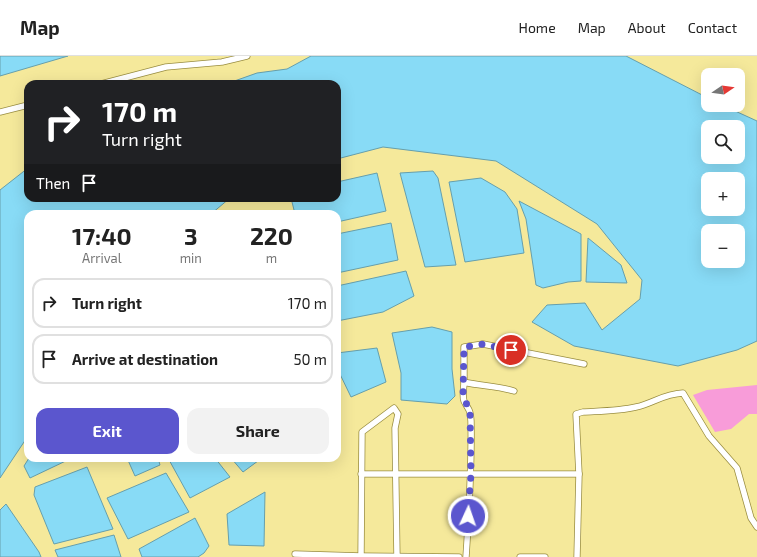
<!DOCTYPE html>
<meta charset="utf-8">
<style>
body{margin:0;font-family:"Exo 2",sans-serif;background:#f2f2f2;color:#222;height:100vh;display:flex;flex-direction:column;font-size:15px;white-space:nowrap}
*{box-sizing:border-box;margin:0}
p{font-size:13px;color:#767676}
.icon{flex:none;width:22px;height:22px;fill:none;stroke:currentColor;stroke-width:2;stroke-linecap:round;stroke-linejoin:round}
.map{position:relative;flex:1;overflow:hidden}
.drawer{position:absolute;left:24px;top:154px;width:317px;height:252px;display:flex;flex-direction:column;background:#fff;border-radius:12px;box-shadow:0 4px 16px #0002}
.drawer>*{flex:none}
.guide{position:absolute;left:24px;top:24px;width:317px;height:122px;border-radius:12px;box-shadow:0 4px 16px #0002;background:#202124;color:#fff;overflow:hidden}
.needle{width:26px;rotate:77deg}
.fabs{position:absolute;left:701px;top:12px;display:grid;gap:8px}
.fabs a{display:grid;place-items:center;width:44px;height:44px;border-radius:8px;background:#fff;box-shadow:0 4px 16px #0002;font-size:20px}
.pin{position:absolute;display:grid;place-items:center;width:34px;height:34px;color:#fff;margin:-17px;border:2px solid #fff;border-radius:50%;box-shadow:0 1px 4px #0007}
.me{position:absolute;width:44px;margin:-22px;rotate:3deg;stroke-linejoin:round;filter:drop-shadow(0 0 3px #0008)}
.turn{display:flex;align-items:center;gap:14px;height:84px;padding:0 12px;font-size:18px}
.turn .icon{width:52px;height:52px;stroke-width:2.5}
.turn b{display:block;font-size:28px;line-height:34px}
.then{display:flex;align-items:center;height:38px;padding:0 12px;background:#0003;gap:8px;font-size:15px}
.eta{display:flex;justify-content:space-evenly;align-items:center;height:68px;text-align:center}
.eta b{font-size:24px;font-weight:700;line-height:28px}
.primary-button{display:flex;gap:8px;margin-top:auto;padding:8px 12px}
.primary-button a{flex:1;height:46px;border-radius:12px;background:#5b56ce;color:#fff;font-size:16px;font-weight:700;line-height:46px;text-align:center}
.primary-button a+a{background:#f2f2f2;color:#222}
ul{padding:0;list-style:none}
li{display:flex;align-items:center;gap:12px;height:50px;margin:0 8px 6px;padding:0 4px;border:2px solid #e0e0e0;border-radius:12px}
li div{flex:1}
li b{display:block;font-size:15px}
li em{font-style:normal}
header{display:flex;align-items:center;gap:24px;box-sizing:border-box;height:56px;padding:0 20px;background:#fff;border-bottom:1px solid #e0e0e0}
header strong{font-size:19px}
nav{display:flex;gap:22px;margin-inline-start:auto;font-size:14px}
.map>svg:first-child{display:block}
.green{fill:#f89cd9}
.water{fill:#88dbf6;stroke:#669fac;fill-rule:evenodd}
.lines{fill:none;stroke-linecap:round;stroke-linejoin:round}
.street-casing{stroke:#998d40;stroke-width:7}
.street{stroke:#fff;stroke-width:5.5}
.route{stroke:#5b56ce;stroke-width:7;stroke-dasharray:0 12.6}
</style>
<header>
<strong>Map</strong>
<nav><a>Home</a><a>Map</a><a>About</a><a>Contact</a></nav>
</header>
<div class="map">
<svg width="757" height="501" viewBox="0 0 757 501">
<rect width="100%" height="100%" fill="#f5e99b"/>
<!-- green -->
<path class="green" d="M757,329V358H749L731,373L715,376L693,339L707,334Z"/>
<!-- water -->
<g class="water">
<path d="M0,0H68L0,20Z"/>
<path d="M311,0H626L708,42V49H722L757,65V285L737,294L678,310L574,290L532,266L547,249L585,247L602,274L640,243L642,224L597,168L496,105L383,91L337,103V28H226L257,17L287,13ZM708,71H738V101H708ZM708,123H738V153H708ZM708,175H738V205H708Z"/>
<path d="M28,112V142H230L211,158H28V380L0,422V134Z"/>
<path d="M433,115L438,122L456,209L425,211L400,117Z"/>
<path d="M377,117L386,155L337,166V158H295L291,142H337V126Z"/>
<path d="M481,122L505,136L517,153L524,197L465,206L449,126Z"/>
<path d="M519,145L581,178V225L568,226L543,232L536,229L526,163Z"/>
<path d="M391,167L398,204L337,217V178Z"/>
<path d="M588,182L621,209L627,227L586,226Z"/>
<path d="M406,215L414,240L383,256L337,265V230Z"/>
<path d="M432,271L452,276V313L455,340L447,348L401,344V317L392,277Z"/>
<path d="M377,292L386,326L351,341L337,312V297Z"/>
<path d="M29,402H72L30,422L24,410Z"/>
<path d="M127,402H158L160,409L135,420Z"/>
<path d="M168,402H215L230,421L190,442Z"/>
<path d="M231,402H262L243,416Z"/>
<path d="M87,411L113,473L54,488L34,439L35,431Z"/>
<path d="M166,417L189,456L128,483L107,442Z"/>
<path d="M265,436L264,490L229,489L227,458Z"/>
<path d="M6,448L39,496L41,501H0V454Z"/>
<path d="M195,462L209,490L204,497L198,501H142L139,493Z"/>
<path d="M114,479L121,501H58L55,494Z"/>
</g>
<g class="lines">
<!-- street casing -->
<g class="street-casing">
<g id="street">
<path d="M101,28L166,11L222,6L247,0"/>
<path d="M0,56L28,49"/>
<path d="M464,326V291L483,288L584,308"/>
<path d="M361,418H579"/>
<path d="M295,498L361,500L459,501"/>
<path d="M361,500L362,376L394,352L398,358L395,372L397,501"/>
<path d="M466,501C469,456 472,410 471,365C470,352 469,355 464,345C462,339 464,332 464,326C480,330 498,330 514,335"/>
<path d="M520,501H545"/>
<path d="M577,501L579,418L576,358L583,356C600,355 619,355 636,351C654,347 663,338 683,337L709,380L737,412L751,462L757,471"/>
</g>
</g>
<!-- street -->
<use href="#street" class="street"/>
</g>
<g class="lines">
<!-- route -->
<path class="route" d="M468,460L471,418L470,354L465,345L463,340L464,291L483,288L511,294"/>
</g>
</svg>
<div class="fabs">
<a><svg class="needle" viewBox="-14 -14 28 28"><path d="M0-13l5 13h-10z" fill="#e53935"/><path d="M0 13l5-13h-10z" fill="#767676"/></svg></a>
<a><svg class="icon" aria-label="search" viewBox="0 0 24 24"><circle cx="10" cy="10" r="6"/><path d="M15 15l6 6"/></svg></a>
<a>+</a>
<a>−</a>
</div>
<div class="pin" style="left:511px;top:294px;background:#d93025"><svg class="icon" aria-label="arrive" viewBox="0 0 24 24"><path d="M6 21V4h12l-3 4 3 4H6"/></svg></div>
<svg class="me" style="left:468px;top:460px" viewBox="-20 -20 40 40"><circle r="17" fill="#5b56ce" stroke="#fff" stroke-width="3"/><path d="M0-11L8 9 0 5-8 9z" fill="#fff"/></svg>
<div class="guide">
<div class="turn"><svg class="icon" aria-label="right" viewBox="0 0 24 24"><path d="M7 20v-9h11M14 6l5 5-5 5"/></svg><div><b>170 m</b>Turn right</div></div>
<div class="then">Then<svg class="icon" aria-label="arrive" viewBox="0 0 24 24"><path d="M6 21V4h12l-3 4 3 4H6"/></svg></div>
</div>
<section class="drawer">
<div class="eta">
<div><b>17:40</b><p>Arrival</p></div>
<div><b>3</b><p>min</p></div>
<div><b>220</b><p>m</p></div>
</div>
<ul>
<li><svg class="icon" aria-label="right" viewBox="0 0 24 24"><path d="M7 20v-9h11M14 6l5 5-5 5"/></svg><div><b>Turn right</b></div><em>170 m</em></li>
<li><svg class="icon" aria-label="arrive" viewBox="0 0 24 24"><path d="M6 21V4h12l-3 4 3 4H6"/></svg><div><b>Arrive at destination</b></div><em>50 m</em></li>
</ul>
<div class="primary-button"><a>Exit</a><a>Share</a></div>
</section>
</div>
